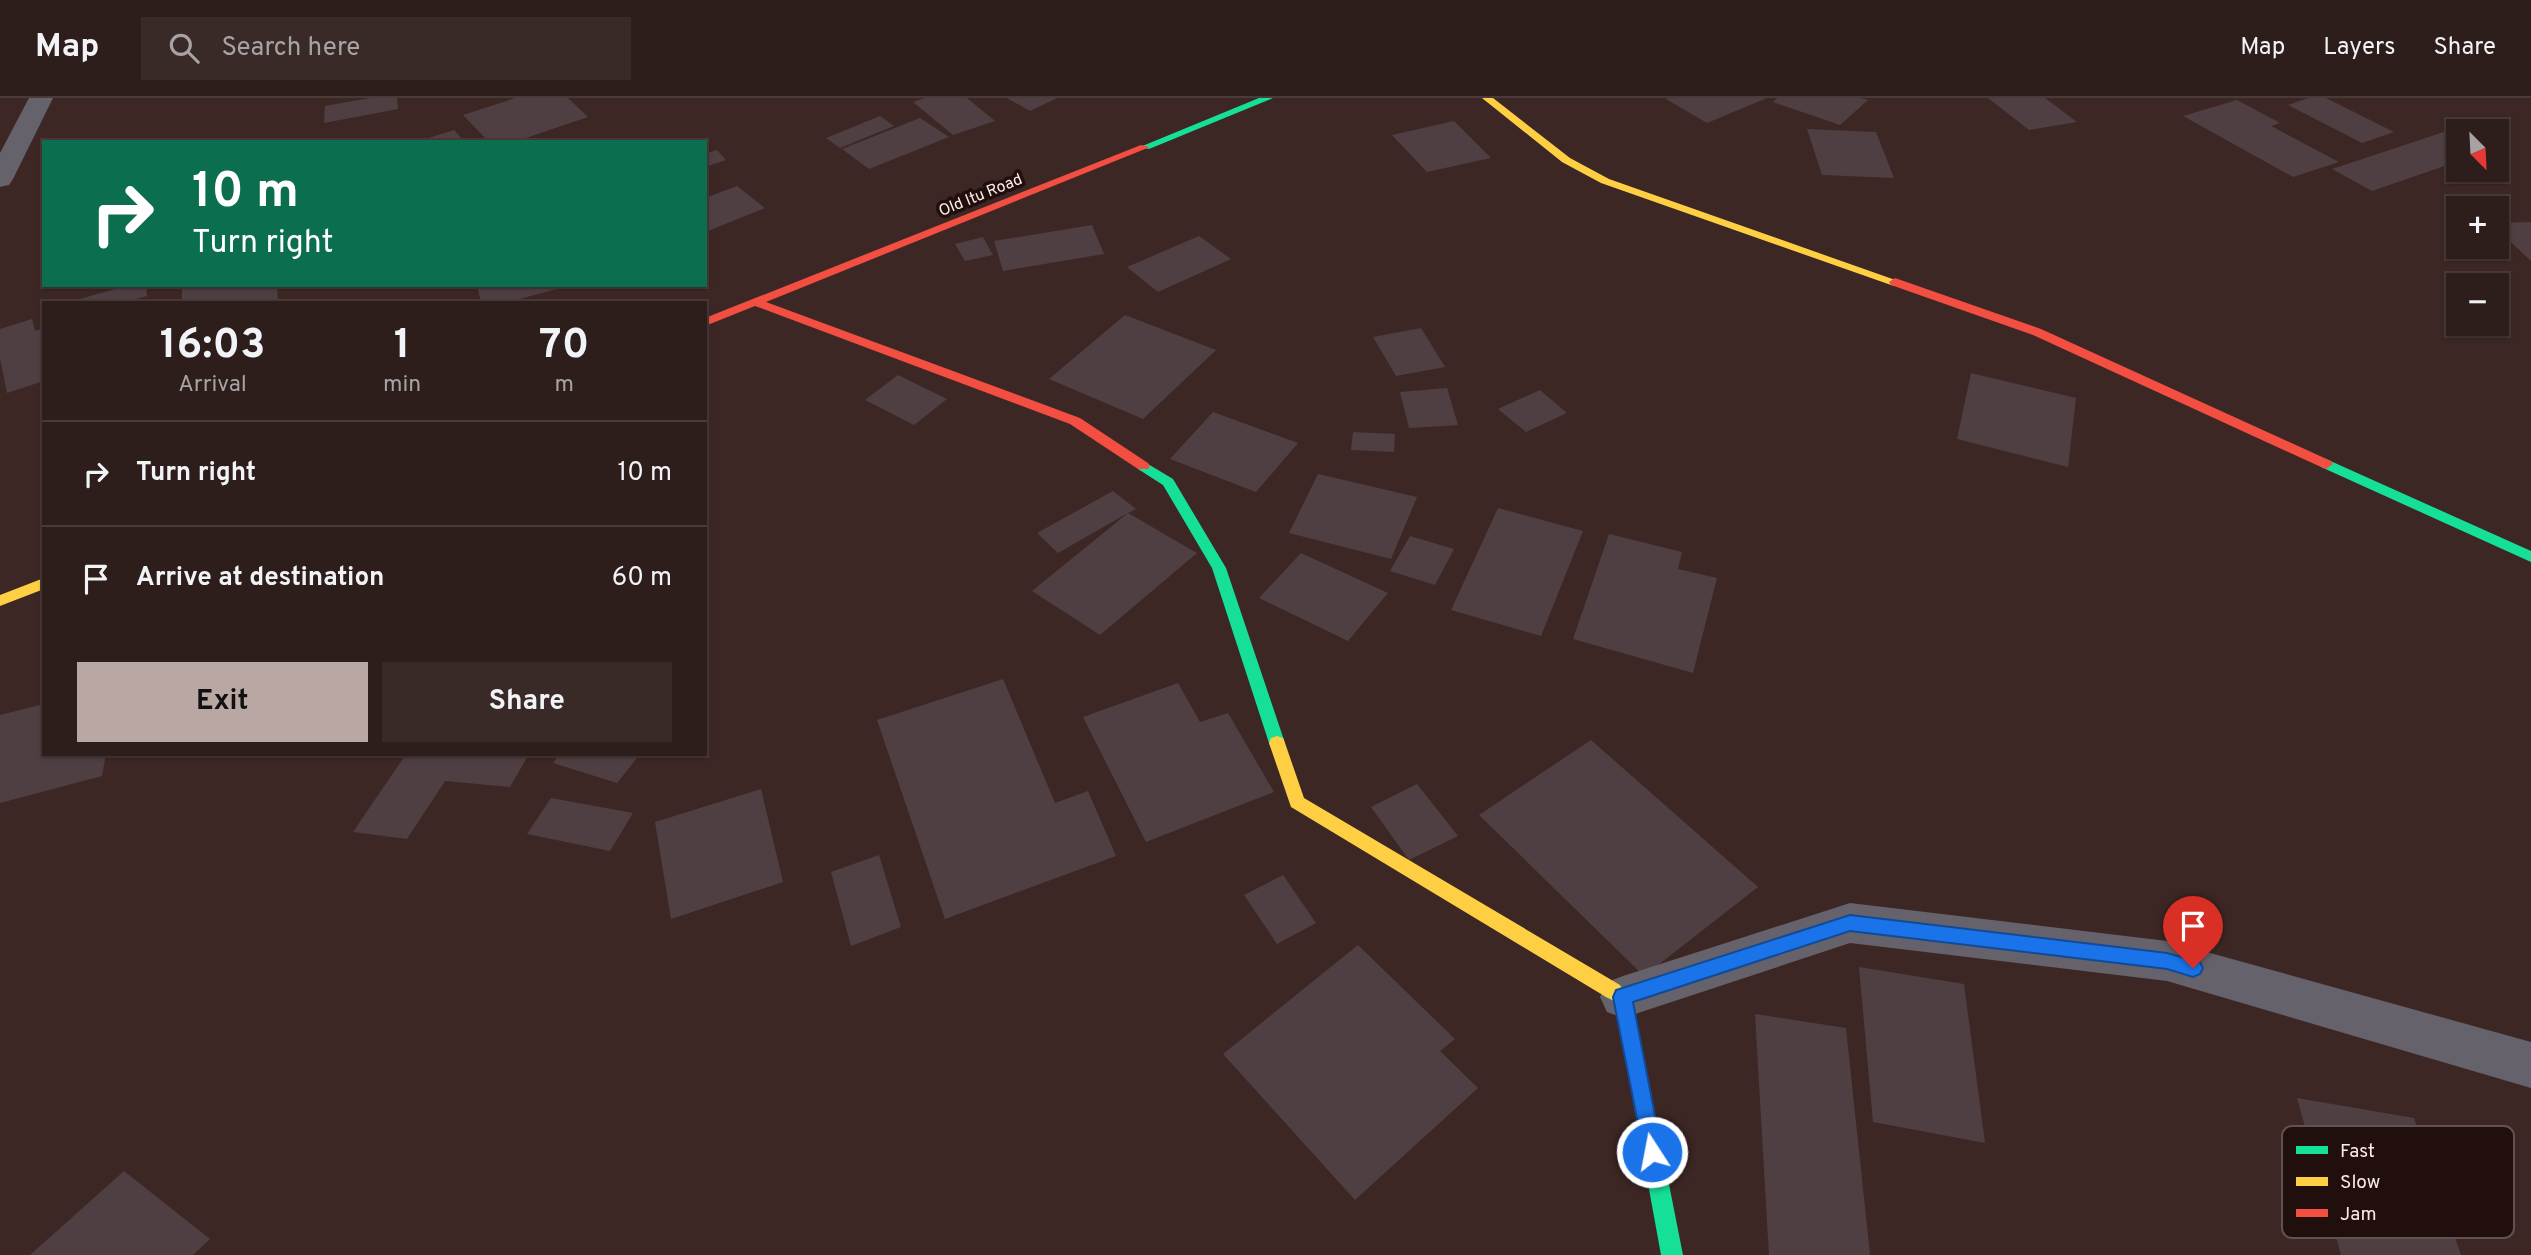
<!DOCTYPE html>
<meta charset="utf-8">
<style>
body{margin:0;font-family:Overpass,sans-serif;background:#392a28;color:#f1f3f6;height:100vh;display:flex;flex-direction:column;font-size:26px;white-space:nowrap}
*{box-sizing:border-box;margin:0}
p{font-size:23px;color:#a7a2a3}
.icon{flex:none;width:38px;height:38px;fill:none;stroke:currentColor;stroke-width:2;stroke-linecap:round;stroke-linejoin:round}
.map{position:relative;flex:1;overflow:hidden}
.drawer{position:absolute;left:42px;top:203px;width:665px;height:455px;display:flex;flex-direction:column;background:#2d1d1b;border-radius:0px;box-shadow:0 2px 5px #0004,0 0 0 2px #483b3a}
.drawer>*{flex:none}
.banner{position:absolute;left:42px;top:42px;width:665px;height:147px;border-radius:0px;box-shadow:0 2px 5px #0004,0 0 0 2px #483b3a;background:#0b6e4f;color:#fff;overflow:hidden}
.needle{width:46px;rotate:156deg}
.tools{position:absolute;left:2446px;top:21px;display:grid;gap:14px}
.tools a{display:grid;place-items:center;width:63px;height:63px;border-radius:0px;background:#2d1d1b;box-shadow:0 2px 5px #0004,0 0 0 2px #483b3a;font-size:35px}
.pin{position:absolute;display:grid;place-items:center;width:60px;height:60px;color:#fff;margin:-72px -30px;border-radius:50% 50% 50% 0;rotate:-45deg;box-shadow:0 0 7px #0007}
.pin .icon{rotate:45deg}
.me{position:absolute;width:77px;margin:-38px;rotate:349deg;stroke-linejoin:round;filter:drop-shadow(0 0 5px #0008)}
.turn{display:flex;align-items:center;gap:24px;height:147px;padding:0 35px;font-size:32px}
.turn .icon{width:91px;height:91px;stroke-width:2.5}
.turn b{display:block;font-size:49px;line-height:60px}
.eta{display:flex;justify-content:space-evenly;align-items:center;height:119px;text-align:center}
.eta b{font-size:42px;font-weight:700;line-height:49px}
.action{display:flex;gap:14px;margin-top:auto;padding:14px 35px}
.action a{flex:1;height:80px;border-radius:0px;background:#b9a7a4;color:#111;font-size:28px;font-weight:700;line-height:80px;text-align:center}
.action a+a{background:#392a28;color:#f1f3f6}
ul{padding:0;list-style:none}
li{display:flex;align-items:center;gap:21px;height:105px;padding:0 35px;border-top:2px solid #483b3a}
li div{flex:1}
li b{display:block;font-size:26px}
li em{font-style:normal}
header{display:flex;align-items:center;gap:42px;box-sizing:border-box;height:98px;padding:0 35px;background:#2d1d1b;border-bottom:2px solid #483b3a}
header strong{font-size:33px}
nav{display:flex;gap:38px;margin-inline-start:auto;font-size:24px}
.search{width:490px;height:63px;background:#392a28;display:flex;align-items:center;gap:18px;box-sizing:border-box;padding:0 24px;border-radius:0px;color:#a7a2a3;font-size:26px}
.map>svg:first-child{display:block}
.building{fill:#4f3f43}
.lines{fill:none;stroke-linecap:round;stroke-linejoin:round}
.street{fill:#65626c;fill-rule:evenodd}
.fast{fill:#16e098;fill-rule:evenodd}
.slow{fill:#ffcf43;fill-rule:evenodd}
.jam{fill:#f24e42;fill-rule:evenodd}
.route{fill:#1a73e8;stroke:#114b97;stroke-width:2}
.labels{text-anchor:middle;stroke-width:7;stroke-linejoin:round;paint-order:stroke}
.far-street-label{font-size:16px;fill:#fcece9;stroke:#210f0d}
.key{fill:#210f0d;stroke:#63514f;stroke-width:2}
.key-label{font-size:19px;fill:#fcece9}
</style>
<header>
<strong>Map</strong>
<div class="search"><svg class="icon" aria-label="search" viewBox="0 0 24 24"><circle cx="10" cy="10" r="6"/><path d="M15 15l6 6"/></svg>Search here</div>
<nav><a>Map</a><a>Layers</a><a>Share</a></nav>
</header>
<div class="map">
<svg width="2531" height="1157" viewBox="0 0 2531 1157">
<rect width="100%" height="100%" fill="#3c2724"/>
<!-- building -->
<g class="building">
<path d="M370,0H397L398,11L324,25L325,8Z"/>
<path d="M515,0H568L588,19L514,44H489L463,17Z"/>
<path d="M925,0H967L995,23L953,37L913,4Z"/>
<path d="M1007,0H1057L1030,13Z"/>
<path d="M1669,0H1767L1707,25L1666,1Z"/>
<path d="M1777,0H1860L1868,2L1840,27L1773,4Z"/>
<path d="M1988,0H2045L2077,24L2029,32Z"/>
<path d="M2308,0H2326L2394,34L2362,45L2288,7Z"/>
<path d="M2237,2L2280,25L2271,28L2339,64L2293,79L2183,18Z"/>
<path d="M880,18L894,28L840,50L826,40Z"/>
<path d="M920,20L949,39L869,71L842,51Z"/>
<path d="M1454,23L1491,60L1427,74L1392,37Z"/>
<path d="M2465,27L2479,33H2459V63L2372,93L2332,71Z"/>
<path d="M1807,31L1876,34L1894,80L1822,77Z"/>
<path d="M454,32L465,44H419V43Z"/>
<path d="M717,52L726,62L705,69V56Z"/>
<path d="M737,88L765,110L708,133L705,131V100Z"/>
<path d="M2531,124V163L2497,131V125Z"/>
<path d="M1092,127L1104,156L1003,173L994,143Z"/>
<path d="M1199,138L1231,161L1158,194L1127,169Z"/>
<path d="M983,139L993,157L965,163L955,146Z"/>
<path d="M129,187H146L147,198L121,205H66Z"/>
<path d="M182,187H277L278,205H182Z"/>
<path d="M477,187H568V188L504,205H481Z"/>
<path d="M1125,217L1216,252L1143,321L1049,281Z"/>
<path d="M32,221L35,233L44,230V283L7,295L0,260V231Z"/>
<path d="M1421,230L1445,269L1396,278L1373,239Z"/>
<path d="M1971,275L2076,300L2068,369L1957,341Z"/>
<path d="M898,277L947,301L914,327L865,302Z"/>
<path d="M1447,290L1458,327L1409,330L1400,294Z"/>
<path d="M1540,292L1567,315L1526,334L1498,311Z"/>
<path d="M1213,314L1298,345L1256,394L1170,361Z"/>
<path d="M1353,334L1395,336L1394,354L1351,352Z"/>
<path d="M1318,376L1417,399L1391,461L1289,435Z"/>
<path d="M1113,393L1136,411L1128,415L1197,455L1100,537L1032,493L1128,415L1058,455L1037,435Z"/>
<path d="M1498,410L1583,433L1541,538L1451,512Z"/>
<path d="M1609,436L1682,454L1678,471L1717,480L1693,575L1573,541Z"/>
<path d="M1410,438L1454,451L1435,487L1390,473Z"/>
<path d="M1301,455L1388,495L1348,543L1259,500Z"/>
<path d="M1003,581L1055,705L1088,693L1116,758L945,821L877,622Z"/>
<path d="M1178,585L1200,624L1228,615L1274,694L1146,744L1083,619Z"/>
<path d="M44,606V656H106L102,678L0,705V617Z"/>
<path d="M1591,642L1758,789L1644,878L1479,717Z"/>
<path d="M406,656H529L510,689L445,683L407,741L353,734Z"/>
<path d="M560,656H627L637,660L617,685L553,665Z"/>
<path d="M1417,686L1458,738L1409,762L1371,709Z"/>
<path d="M761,691L783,784L671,821L655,724Z"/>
<path d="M551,700L633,715L610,753L527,736Z"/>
<path d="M879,757L901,829L851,848L831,774Z"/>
<path d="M1283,777L1316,825L1277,846L1244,797Z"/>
<path d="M1358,847L1455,941L1440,953L1478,990L1355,1102L1223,956Z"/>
<path d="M1859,869L1964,886L1985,1045L1873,1024Z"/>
<path d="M1755,916L1846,930L1870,1157H1769Z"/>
<path d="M2297,1000L2414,1020L2461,1157H2341Z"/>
<path d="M124,1073L210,1141L193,1157H30Z"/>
</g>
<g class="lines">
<!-- street -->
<g class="street">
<path d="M29,0H53L13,81L9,87L0,89V55Z"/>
<path d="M1850,805L2167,843L2531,944V990L2167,883L1850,845L1623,920L1607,914L1600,899L1607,884L1623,878Z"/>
</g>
<!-- fast -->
<g class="fast">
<path d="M1259,0H1273L1149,51L1140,49Z"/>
<path d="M2326,361L2531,453V464L2321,369L2319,366L2321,363Z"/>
<path d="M1143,363L1173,381L1226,470L1285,645L1283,650H1271L1269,645L1212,470L1163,387L1138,371L1136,368L1138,365Z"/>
<path d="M1613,884L1630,893L1632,899L1683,1157H1661L1615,904L1606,899L1604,893L1606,887Z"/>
</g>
<!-- slow -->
<g class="slow">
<path d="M1482,0H1493L1570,60L1609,81L1901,184L1895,188L1891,187L1601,85L1562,64Z"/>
<path d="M44,480V491L0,508V497Z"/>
<path d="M1277,638L1283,640L1285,645L1304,700L1620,887L1622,893L1620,899L1613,902L1606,899L1291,709L1269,645L1271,640Z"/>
</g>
<!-- jam -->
<g class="jam">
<path d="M1141,47L1150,49L766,204L1080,320L1148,365L1150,368L1148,371H1138L1070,326L755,208L705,228V220Z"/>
<path d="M1895,180L2041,231L2331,363L2333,366L2326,371L2321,369L2033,237L1891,187L1889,184Z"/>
</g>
</g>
<!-- route -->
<path class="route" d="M1850,817L2167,855L2200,864L2203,870L2200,876L2193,879L2167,871L1850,833L1633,904L1662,1054L1659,1061L1652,1064L1645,1061L1613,899L1616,892Z"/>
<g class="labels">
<!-- far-street labels -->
<g class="far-street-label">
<text transform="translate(980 96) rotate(-22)" y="6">Old Itu Road</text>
</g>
</g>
<!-- legend -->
<rect x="2282" y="1028" width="232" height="112" rx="10" class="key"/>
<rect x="2296" y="1048" width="32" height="8" fill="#16e098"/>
<rect x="2296" y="1079" width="32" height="9" fill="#ffcf43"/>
<rect x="2296" y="1111" width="32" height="8" fill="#f24e42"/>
<g class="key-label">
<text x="2340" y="1059">Fast</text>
<text x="2340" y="1090">Slow</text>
<text x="2340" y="1122">Jam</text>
</g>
</svg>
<div class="tools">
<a><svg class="needle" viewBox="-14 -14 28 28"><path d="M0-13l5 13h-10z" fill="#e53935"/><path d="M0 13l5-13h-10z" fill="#a7a2a3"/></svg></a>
<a>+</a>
<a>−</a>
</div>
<div class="pin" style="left:2193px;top:870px;background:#d93025"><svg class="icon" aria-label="arrive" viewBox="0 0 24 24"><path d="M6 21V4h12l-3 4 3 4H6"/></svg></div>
<svg class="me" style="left:1652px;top:1054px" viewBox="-20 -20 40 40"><circle r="17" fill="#1a73e8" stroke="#fff" stroke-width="3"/><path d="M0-11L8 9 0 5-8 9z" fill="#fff"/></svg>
<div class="banner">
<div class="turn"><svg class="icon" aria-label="right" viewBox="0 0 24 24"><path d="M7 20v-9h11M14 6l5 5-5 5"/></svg><div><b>10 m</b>Turn right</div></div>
</div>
<section class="drawer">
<div class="eta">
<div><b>16:03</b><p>Arrival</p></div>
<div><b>1</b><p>min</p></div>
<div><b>70</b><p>m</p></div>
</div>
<ul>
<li><svg class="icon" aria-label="right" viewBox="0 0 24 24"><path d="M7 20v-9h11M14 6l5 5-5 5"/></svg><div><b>Turn right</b></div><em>10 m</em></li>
<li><svg class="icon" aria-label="arrive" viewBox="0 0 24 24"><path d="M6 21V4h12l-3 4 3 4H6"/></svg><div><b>Arrive at destination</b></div><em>60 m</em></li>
</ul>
<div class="action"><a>Exit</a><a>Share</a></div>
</section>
</div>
